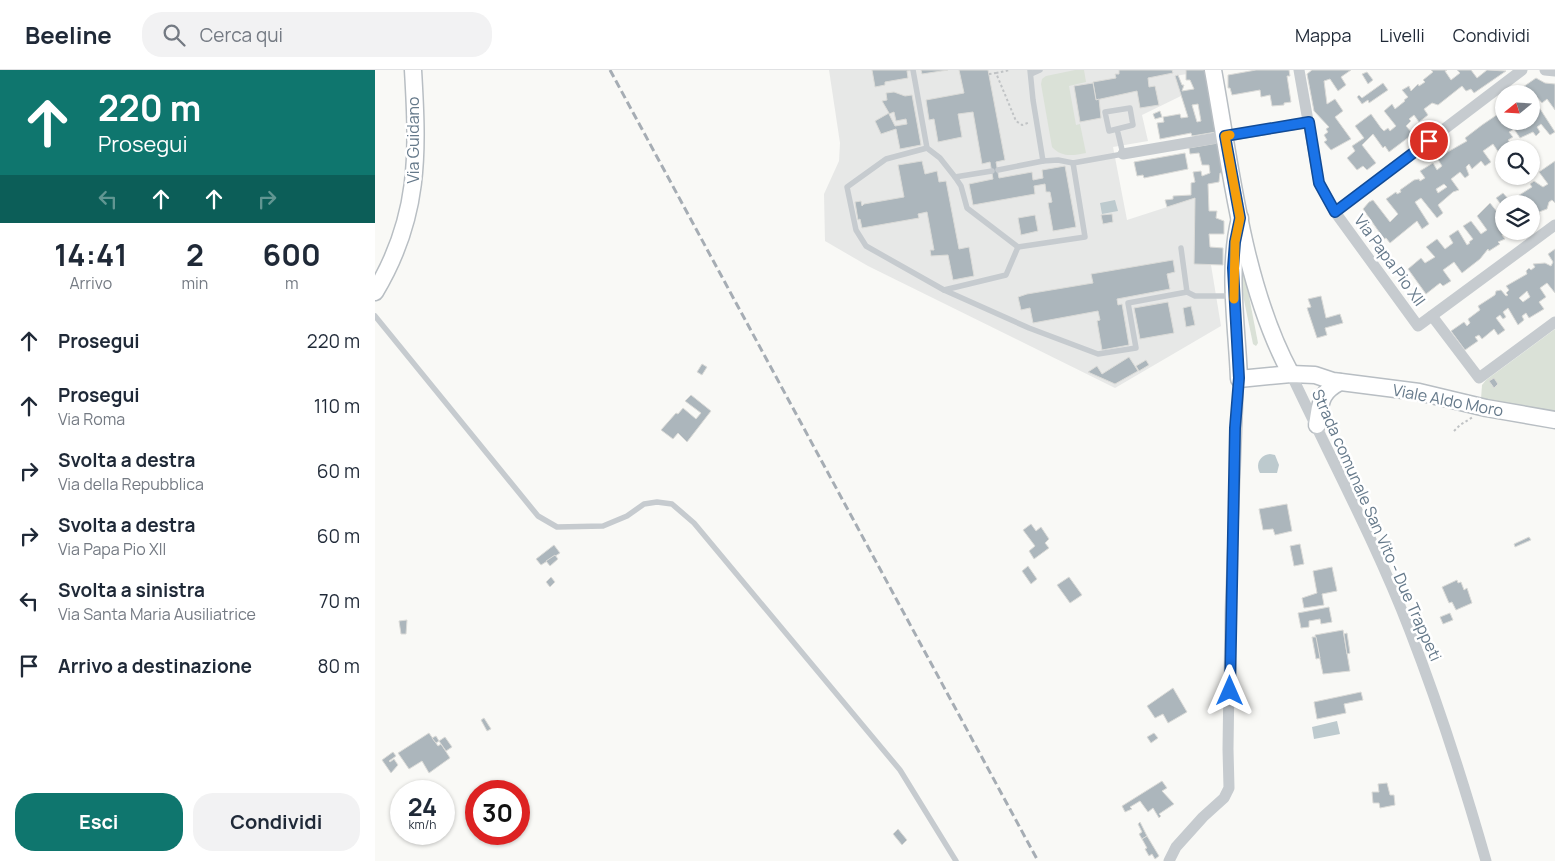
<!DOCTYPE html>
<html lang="it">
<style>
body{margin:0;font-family:Manrope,sans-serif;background:#f2f2f3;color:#1f2937;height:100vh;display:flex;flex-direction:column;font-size:19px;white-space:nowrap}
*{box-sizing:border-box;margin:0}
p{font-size:16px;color:#747a83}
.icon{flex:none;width:28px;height:28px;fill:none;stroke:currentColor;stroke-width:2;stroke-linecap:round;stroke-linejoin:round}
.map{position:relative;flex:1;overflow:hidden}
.panel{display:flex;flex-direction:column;background:#fff;width:375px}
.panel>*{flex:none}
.hud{background:#0f766e;color:#fff;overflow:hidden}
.needle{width:32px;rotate:252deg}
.fabs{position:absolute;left:1120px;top:15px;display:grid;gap:10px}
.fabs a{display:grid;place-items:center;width:45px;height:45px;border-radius:50%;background:#fff;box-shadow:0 1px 4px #0004;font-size:25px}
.speed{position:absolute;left:15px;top:710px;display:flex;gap:10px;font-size:25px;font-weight:700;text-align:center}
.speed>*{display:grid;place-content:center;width:65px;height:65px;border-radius:50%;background:#fff;box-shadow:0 1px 4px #0004;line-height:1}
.speed small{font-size:12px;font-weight:400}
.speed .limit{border:8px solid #d22;background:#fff;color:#111}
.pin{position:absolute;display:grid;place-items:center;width:42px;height:42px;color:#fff;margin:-21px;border:2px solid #fff;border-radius:50%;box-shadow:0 1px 5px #0007}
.me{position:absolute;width:55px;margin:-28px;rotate:0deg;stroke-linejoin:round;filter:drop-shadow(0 0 4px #0008)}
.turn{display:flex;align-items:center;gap:18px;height:105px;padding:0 15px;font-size:22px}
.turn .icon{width:65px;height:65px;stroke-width:2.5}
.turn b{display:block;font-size:35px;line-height:42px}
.lanes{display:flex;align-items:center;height:48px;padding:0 15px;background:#0003;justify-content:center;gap:25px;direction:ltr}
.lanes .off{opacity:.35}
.eta{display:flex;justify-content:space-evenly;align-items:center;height:85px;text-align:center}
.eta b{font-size:30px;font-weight:700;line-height:35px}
.button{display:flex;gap:10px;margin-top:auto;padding:10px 15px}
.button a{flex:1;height:58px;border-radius:20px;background:#0f766e;color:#fff;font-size:20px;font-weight:700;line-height:58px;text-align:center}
.button a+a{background:#f2f2f3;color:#1f2937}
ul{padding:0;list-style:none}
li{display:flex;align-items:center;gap:15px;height:65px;padding:0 15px}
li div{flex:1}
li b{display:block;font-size:19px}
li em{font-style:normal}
header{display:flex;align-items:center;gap:30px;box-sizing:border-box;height:70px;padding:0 25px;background:#fff;border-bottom:1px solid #e0e1e3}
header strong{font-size:24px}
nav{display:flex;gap:28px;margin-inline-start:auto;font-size:18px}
.search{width:350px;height:45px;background:#f2f2f3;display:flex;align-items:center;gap:12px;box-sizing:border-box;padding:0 18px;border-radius:20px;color:#747a83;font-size:19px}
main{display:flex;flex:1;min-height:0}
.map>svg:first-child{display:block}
.built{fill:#e7e8e7}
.green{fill:#dae1d7}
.water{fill:#bdcace}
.building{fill:#acb6bc;stroke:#dbdbd8;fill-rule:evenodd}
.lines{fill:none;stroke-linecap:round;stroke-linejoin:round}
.secondary-casing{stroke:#b8bec3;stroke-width:19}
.path{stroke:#c0c3c5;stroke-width:2;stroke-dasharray:2.5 2.5;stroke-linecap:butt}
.service{stroke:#c6cbcf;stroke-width:5.5}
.minor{stroke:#c6cbcf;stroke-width:11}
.secondary{stroke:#fff;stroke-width:16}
.rail{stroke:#a6adb4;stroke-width:3;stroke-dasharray:8 4;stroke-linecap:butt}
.route-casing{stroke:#114b97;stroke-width:12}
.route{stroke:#1a73e8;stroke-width:9}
.slow{stroke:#f59e0b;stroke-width:9}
.labels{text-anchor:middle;stroke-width:5;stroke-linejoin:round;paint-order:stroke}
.street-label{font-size:16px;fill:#65798a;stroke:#fff}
</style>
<header>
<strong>Beeline</strong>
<div class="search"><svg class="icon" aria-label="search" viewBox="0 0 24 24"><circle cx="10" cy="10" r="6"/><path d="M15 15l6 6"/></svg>Cerca qui</div>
<nav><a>Mappa</a><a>Livelli</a><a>Condividi</a></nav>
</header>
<main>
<section class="panel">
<div class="hud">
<div class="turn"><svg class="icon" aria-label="ahead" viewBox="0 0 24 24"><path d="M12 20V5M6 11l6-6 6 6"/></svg><div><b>220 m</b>Prosegui</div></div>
<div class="lanes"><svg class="icon off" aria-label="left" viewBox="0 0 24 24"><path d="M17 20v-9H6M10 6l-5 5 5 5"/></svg><svg class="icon" aria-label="ahead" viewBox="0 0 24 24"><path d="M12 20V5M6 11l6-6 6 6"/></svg><svg class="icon" aria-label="ahead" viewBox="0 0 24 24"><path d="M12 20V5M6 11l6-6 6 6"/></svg><svg class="icon off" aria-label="right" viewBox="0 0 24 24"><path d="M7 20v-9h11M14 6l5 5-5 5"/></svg></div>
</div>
<div class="eta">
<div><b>14:41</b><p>Arrivo</p></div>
<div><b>2</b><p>min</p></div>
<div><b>600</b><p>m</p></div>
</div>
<ul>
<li><svg class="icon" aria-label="ahead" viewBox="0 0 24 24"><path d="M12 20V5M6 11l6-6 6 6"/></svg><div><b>Prosegui</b></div><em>220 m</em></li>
<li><svg class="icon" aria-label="ahead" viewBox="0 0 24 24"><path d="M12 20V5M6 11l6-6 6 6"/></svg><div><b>Prosegui</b><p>Via Roma</p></div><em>110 m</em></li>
<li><svg class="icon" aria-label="right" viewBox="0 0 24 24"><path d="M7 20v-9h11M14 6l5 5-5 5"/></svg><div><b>Svolta a destra</b><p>Via della Repubblica</p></div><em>60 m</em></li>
<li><svg class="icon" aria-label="right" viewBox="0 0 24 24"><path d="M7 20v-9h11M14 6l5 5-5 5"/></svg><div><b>Svolta a destra</b><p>Via Papa Pio XII</p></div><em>60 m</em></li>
<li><svg class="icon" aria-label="left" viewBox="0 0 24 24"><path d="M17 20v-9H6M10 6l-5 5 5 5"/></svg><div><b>Svolta a sinistra</b><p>Via Santa Maria Ausiliatrice</p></div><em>70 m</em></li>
<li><svg class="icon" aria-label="arrive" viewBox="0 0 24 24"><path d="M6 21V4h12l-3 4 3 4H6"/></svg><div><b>Arrivo a destinazione</b></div><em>80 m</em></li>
</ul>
<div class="button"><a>Esci</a><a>Condividi</a></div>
</section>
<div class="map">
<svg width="1180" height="791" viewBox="0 0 1180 791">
<rect width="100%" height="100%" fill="#f9f9f6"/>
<!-- built -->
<path class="built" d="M454,0H811L812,4L800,6L806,26L767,45L773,71L738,77L752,150L820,128L819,193L836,195L846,256L740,318L493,196L450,171L449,124L464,91L465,73Z"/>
<!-- green -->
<g class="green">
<path d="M700,0H709L711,12L694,16L701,55L705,54L711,83C697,86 686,87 677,77L666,14L667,9L671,6Z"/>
<path d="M868,195L883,273L881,276L878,274L862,196Z"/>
<path d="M1180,259V342L1106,329L1107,315L1111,310Z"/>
</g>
<!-- water -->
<g class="water">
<path d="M740,130L743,141L727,144L725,133Z"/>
<path d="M895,384L900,385L904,395L902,403H885C880,394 885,385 895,384Z"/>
<path d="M962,651L965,664L939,669L937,657Z"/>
</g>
<!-- building -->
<g class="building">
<path d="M497,0H539L532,1L533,8L510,12V15L500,17Z"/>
<path d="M546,0H573L547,4Z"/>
<path d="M584,0H613L630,90L621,92L624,108L657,102L658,110L668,108L667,100L690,96L701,157L678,161L673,133L677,132L675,122H671L670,114L659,116L660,124L598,135L594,114L618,109L615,92L607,94L598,42L583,44L587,67L563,72L559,49L554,50L551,30L589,23Z"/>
<path d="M744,0H797L798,3L773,8L774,17L780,16L784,35L765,38L762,21L721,30L718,12L741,8L740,4H744Z"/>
<path d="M811,0H830L841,62L817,66L816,63L785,69L782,53L789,52L788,47L805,44L806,48L813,47L800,6L803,5L807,15H809L807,21L819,19L815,10H811ZM823,34L826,51L822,52L817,35Z"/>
<path d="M881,0H914L915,6H912L916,32L909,33V35L897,36L895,25L886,27L885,20L857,25L855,18H853V5Z"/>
<path d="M937,0H976L966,7L971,15L963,21L955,9L949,11L952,34L960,29L968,41L960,47L976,69L956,80L949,72L952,70L949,65L953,62L951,59L954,57L939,41L932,4Z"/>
<path d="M1056,0H1072L1070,1L1076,10L1085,3L1082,0H1096L1102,8L1112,0L1131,1L1099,23L1096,19L1091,21L1087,16L1063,35L1057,33L1049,39L1053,45L1044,52L1039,45L1034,49L1036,51L1031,56L1038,64L1014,82L1010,76L1008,78L998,64L987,75L1001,93L992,100L988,96L982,100L972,88L980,81L977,76L989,68L980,56L996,44L1006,58L1009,61L1013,58L1015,61L1021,56L1009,41L1017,34L1020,39L1030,31L1029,30L1033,27L1027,20L1034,16L1036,21L1043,14L1044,16L1050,12L1048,10L1058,2Z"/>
<path d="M992,2L998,10L993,14L987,4Z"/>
<path d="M1161,8L1170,13L1180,14V40L1172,29L1167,33L1161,26L1158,28L1180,62L1175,65L1166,54L1162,57L1165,62L1161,66L1158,62L1145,68L1139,59L1134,62L1138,67L1133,70L1136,74L1124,83L1118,74L1108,81L1116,92L1110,96L1106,91L1097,99L1094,94L1091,97L1094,105L1090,108L1085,102L1076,109L1084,120L1078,122L1063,135L1068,143L1062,148L1046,128L1040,132L1054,154L1047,159L1042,151L1015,173L1011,168L1009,169L988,139L994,132L998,130L1015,152L1023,144L1011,129L1021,122L1022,124L1026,122L1025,120L1039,110L1044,109L1045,111L1050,108L1045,101L1058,93L1062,100L1067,96L1062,88L1092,71L1090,68L1107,55L1129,40V51H1156L1162,47L1156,39V24L1145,23L1150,20L1148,17ZM1069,114L1072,117L1063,123L1061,119Z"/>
<path d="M718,13L721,30L724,29L726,48L705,52L699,16Z"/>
<path d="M1008,13L1013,20L994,33L993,30L987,34L982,27L984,25L987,28Z"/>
<path d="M519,22L530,26L537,25L546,75L525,79L521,59L506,64L500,51L514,43L507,31L512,30L511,23ZM519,42L521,51L531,49L532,54L520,56L514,44Z"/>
<path d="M785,41L787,47L780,49L778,44Z"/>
<path d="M843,73L848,103H845L844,112L833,114L834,141H842L841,148L849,151V164H834L835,177L848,178V195L819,194L820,128L792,137L790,130L798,129V126L816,125V113L820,112L818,102L826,101L827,106L835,103L834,95H827L824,83L815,84L814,78Z"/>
<path d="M810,83L813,99L769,108L768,105L762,106L759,92Z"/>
<path d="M547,91L550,104L562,101L564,112L571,111L584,179L594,177L599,206L578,210L573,185L556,186L555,180H559L552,142L543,144L544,148L487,158L485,149L483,150L480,132L486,131L487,136L489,134L529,127L523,95Z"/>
<path d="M1180,91V133L1177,130L1174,132L1172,139L1164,142L1165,144L1156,150V134H1129V138L1121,128L1128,123L1135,131L1157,117L1155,114L1159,111L1168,117L1173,114L1164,102Z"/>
<path d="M1115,133L1123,143L1129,139V161H1141L1135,167L1131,162L1127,165L1130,169L1123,172L1125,174L1114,181L1113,179L1105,189L1087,203L1079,192L1068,200L1076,211L1068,216L1065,213L1051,224L1033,199L1046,188L1050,193L1060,187L1051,177L1062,169L1070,179L1078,173L1074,166L1083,160L1092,175L1095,173L1094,172L1098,169L1088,156L1096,151L1106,164L1112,160L1102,146Z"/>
<path d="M737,144L738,152L728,154L726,145Z"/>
<path d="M660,145L663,161L646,165L643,148Z"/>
<path d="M1180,179V223L1172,213L1165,218L1171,227L1164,232L1169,239L1154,248L1151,243L1147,246L1149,250L1143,255L1133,238L1128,242L1131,247L1128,249L1125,245L1121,248L1130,260L1123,265L1119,259L1107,269L1104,265L1100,267L1103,271L1090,280L1076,261L1089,252L1092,256L1095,253L1093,249L1105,240L1103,236L1120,225L1121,221L1126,220L1131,226L1133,225L1131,223L1134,220L1131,216L1152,204L1151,201L1154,198L1156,200L1160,197L1158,194L1170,193L1176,196L1178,192L1173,184ZM1152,221L1155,227L1148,232L1144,228Z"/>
<path d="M798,190L800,202L792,204L795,219L742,229L743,235L747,234L754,275L727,280L722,251L725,250L723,241L658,253L655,238L646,240L643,227L652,224L718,213L716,204Z"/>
<path d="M946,226L951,248L965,244L968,253L950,258L952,265L942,268L932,238L936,237L933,229Z"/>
<path d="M793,232L799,263L765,269L759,238Z"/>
<path d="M816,236L820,255L811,257L808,238Z"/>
<path d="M754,287L763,301L740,314L713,302L722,296L727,304Z"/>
<path d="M771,290L774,295L764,301L761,296Z"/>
<path d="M327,294L332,297L327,305L322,302Z"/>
<path d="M1119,308L1123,314L1119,318L1114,311Z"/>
<path d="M316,325L336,341L312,372L303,363L298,369L286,360L301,343L303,344L308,338L321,349L326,343L310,331Z"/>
<path d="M912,434L917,461L900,465L898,459L888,460L884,439Z"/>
<path d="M656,454L661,461L666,457L674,469L670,473L674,478L659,489L654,481L660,476L648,460Z"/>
<path d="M1154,467L1156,470L1140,477L1139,474Z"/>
<path d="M925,474L929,494L919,496L915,476Z"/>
<path d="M179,475L185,483L166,495L161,489Z"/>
<path d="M180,485L183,489L175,496L171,491Z"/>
<path d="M653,496L662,509L656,514L647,501Z"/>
<path d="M957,497L962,521L947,524L949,535L929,538L927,528L942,523L938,501Z"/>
<path d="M176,507L180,512L175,517L171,512Z"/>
<path d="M694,507L707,525L695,533L682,515Z"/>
<path d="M1082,510L1083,513L1086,512L1089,520L1092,518L1097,533L1081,540L1077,532L1074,533L1067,517Z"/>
<path d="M954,537L957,552L946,554L945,549L934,551V557L926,558L923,543Z"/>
<path d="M1075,543L1078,550L1068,554L1065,547Z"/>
<path d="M32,550L31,564H26L24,551Z"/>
<path d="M968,560L975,601L948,604L940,565Z"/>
<path d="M972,563L975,583L972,584L969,564Z"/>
<path d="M937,567H941L945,588L941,589Z"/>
<path d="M798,618L812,642L793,653L788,644L780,648L772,636Z"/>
<path d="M986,622L988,630L969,634L971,643L942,649L939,632Z"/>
<path d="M109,648L116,659L112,661L106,650Z"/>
<path d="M54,663L63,676L66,674L75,688L54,703L47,691L34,699L23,683Z"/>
<path d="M779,663L783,668L776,673L772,667Z"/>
<path d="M61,666L64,671L70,667L77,677L71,681L64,671L61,673L57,668Z"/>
<path d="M18,682L21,686L14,691L15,692L19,689L23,695L16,703L7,690Z"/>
<path d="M787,711L792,718L787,721L799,734L784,744L786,746L784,748L778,738L773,742L765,731L755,737L757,739L750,742L747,736Z"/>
<path d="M1012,713L1015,725H1019L1020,735L1005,738L1004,733H998L997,722H1004L1003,714Z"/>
<path d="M765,752L772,766L767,769L764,764L767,762L763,754Z"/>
<path d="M523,759L532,770L527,775L518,764Z"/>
<path d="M772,766L784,786L780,789L777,784L774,786L770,779L772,778L767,769Z"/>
</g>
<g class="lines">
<!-- secondary casing -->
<g class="secondary-casing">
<g id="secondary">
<path d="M838,0C856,98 868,216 916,304"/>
<path d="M865,148C852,200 862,255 864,309L916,304L940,305L958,311L1044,322L1111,338L1180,350"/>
<path d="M0,222C45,147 43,84 38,0"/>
<path d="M942,355C946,333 944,323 965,312"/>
</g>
</g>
<!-- path -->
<g class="path">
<path d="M621,3L635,0"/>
<path d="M614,4L621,3L641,51L647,55L655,52"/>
<path d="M1079,361L1085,355L1098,347"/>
</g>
<!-- service -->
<g class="service">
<path d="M538,0L552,78L565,88L580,107L617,101"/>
<path d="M655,0L658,30L668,91L683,90L698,93L748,84L742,59L758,55L755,38L730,42L734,61L742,59"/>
<path d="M656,4L665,0"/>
<path d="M552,78L511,89L472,117L481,160L491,176L569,220L631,205L643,177"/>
<path d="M623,100L668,91"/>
<path d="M580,107L586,116L592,138L643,177L710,167L698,93"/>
<path d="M569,220L654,258L723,284L761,278L753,233L812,222L806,178"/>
<path d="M812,222L820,226H857"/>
<path d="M0,246L163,446L182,457L228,456L252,446L269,434L282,432L297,434L319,453L525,700L581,791"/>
</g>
<!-- minor -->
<g class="minor">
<path d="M924,0L944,113L960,142L1043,256L1180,155"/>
<path d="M1170,0L1180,1"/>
<path d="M748,84L934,52"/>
<path d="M960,142L1147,0"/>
<path d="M1057,246L1104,308L1180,252"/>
<path d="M916,304C956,389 1001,473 1035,561C1064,636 1089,714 1111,791"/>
<path d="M794,791L801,777L828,747L849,728L854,718L853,679L855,541L864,309"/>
</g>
<!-- secondary -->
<use href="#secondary" class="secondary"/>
<!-- rail -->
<path class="rail" d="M235,0L663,791"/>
</g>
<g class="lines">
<!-- route casing -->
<g class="route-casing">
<path id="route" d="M855,621L860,358L864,308L858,198L860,172L865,148L850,66L934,52L944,113L960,142L1054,71"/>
</g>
<!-- route -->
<use href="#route" class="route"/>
<!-- slow -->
<path class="slow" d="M855,65L850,66L865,148L860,172L859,229"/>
</g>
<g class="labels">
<!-- street labels -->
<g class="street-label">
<text transform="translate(38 70) rotate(-90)" y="6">Via Guidano</text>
<text transform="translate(1015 190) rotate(54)" y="6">Via Papa Pio XII</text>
<text transform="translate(1073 330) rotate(11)" y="6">Viale Aldo Moro</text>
<text transform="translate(1002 455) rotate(66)" y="6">Strada comunale San Vito - Due Trappeti</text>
</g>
</g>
</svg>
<div class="fabs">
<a><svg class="needle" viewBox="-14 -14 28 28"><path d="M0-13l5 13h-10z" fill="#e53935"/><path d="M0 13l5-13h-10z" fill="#747a83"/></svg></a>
<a><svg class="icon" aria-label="search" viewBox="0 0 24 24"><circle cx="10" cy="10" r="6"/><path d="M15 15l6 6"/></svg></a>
<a><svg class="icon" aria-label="layers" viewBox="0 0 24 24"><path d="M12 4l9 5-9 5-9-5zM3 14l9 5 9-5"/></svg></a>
</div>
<div class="speed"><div>24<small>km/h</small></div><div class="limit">30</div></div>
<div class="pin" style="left:1054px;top:71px;background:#d93025"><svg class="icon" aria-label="arrive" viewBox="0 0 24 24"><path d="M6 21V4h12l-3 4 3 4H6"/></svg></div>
<svg class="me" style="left:855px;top:621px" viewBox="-20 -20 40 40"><path d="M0-17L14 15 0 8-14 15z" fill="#1a73e8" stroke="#fff" stroke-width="4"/></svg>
</div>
</main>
